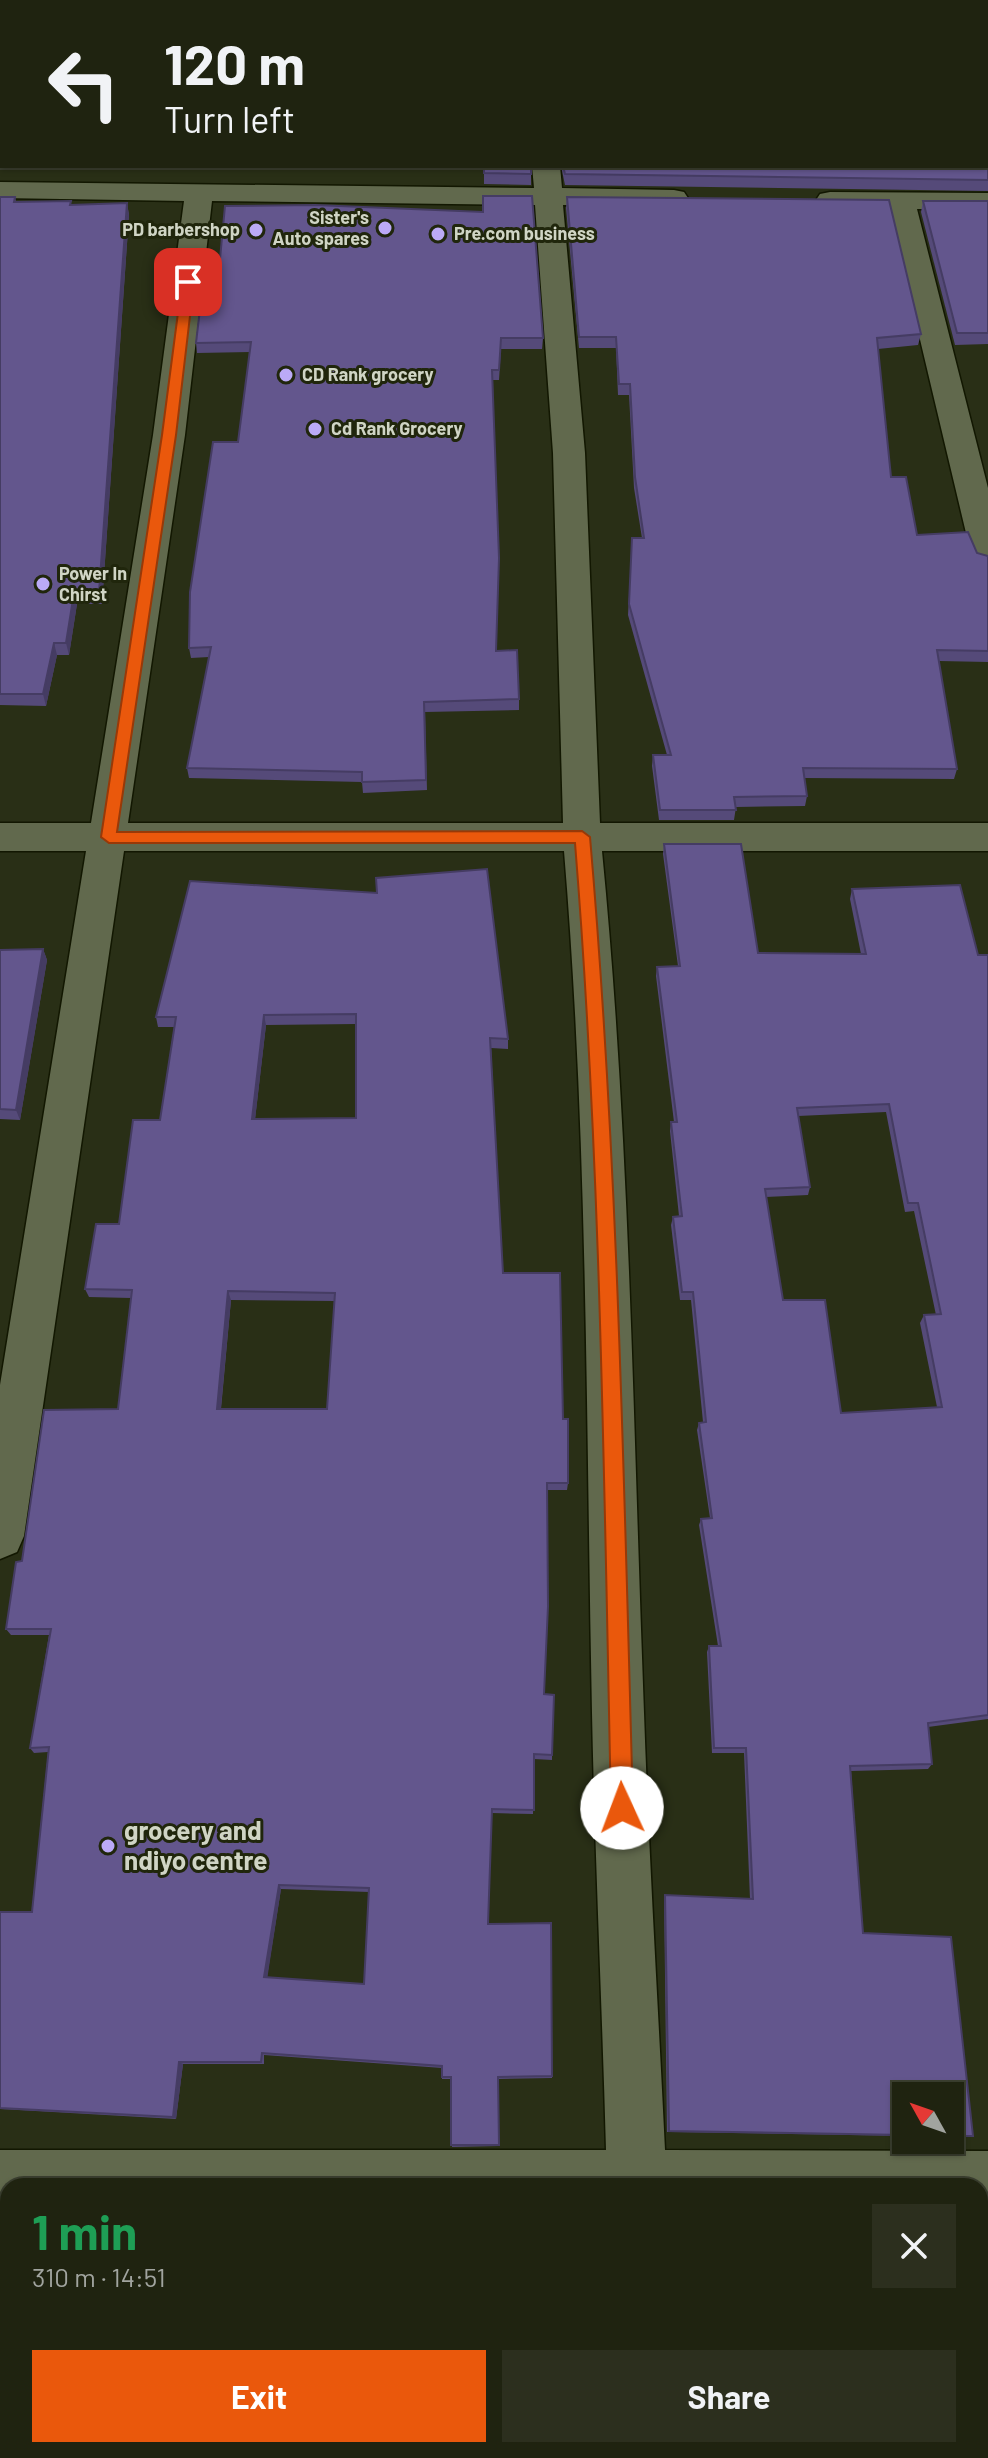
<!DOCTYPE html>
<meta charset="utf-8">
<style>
body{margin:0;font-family:Barlow,sans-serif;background:#2c2f1e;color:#f1f3f6;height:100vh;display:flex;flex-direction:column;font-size:30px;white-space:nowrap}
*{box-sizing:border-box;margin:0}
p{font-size:26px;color:#a1a49f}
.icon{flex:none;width:44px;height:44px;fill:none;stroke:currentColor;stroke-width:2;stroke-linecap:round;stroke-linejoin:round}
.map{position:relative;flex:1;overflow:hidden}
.sheet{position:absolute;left:0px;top:2178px;width:988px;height:280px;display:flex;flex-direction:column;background:#1f2310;border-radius:24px 24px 0 0;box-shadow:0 2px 6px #0004,0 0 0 2px #3c4030}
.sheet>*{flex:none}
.banner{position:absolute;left:0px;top:0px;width:988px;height:168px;box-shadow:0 2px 6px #0004,0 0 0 2px #3c4030;background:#1f2310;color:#f1f3f6;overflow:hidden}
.needle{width:52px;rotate:310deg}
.tools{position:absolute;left:892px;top:2082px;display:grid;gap:16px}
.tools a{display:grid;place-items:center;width:72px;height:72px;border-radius:0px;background:#1f2310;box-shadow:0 2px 6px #0004,0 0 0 2px #3c4030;font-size:40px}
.pin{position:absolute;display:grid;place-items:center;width:68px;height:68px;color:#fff;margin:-34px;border-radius:16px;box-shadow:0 4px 12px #0006}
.me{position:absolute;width:88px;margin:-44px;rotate:358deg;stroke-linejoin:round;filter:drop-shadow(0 0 6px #0008)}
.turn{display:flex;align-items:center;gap:28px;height:168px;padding:0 32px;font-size:36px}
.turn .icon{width:104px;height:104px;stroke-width:2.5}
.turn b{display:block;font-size:56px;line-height:68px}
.round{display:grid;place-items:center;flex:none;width:84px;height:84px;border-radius:0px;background:#2c2f1e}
.overview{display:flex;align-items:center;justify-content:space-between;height:136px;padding:0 32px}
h1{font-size:48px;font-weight:700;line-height:60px;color:#1e9e55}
.primary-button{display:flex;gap:16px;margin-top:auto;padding:16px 32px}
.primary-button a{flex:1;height:92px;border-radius:0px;background:#ea580c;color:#fff;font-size:32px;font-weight:700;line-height:92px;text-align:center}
.primary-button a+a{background:#2c2f1e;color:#f1f3f6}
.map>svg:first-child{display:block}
.built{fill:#2d3514}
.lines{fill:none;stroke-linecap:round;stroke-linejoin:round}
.minor-casing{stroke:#121701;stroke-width:3}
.minor{fill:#61694d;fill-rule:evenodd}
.wall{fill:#554a79;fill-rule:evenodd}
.shaded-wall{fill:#453c63}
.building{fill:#63568d;stroke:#453c63;stroke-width:2;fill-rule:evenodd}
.route{fill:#ea580c;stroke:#983908;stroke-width:2}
.poi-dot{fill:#bbaaf6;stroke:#20260c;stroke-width:3}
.labels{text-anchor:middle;stroke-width:6;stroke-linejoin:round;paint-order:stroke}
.far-poi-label{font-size:18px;font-weight:bold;fill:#d0d5c5;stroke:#20260c;text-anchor:start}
.near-poi-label{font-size:26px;font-weight:bold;fill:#d0d5c5;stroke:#20260c;text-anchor:start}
</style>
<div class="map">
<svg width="988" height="2458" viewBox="0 0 988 2458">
<rect width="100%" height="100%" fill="#292f16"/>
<!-- built -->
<path class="built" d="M104,166H488L103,169Z"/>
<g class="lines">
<!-- minor casing -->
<g class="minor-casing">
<g id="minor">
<rect x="532" y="0" width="24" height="2"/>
<path d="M2,51V68L0,69V52Z"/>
<path d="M532,166H560L562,188L674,190L684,192L688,198L684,204L674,206L563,205L585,453L600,823H988V851H602C630,1137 633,1425 644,1713C649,1859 658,2004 665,2150L988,2151V2209H980V2186H8V2208H0V2150H606C602,2004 595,1859 592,1713C586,1425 588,1138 564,851H124L24,1536L17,1552L0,1559V1385L86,851H0V823H91L153,435L184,201L0,198V182L534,188ZM212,201L535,205L553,453L563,823H128L185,435Z"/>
<path d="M830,192L988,193V209H917L988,488V565L976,562L971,554L889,209L820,206L816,200L820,194Z"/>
<rect x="609" y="2450" width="64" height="8"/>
</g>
</g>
<!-- minor -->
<use href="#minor" class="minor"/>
</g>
<!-- wall -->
<g class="wall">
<path d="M574,0H988V191L565,185L561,166H986V2H574Z"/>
<path d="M484,166H531V185L484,184Z"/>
<path d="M0,197H15L16,202L72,205L127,203L129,215L102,604H77L69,655H57L46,706L0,705Z"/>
<path d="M567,197L921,334L918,345L878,349L891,477L917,535L988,556V662L939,661L957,769L954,779L804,778L807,796L805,806L736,807L734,820H659L652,766L653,755H667L628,615L632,538H642L634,488L629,395H618L616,348H579L566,208Z"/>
<path d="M923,201H988V344L955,345L921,212Z"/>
<path d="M543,338L542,349H501L499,380H493L496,651L519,699V710L425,712L427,790L363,793L362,782L189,778L187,768L209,657L191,658L189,648L238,442L250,352L197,353L196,343Z"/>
<path d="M664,844L758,953L861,954L850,899L852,889L978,955H988V1719L928,1727L932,1764L928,1769L851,1771L863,1933L973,2136L950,2137V2096H906V2136L667,2132L664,1898L665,1895L750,1899L744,1753H712L707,1652L709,1646H718L699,1525L701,1519L710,1518L697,1430L699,1423L703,1422L691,1300H680L671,1225L673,1217L679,1216L670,1131L671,1122H674L656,976L657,967L678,966L663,854ZM886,1112L905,1212L914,1211L936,1315H924L920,1323L937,1407L841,1413L783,1300L766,1197L808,1195L810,1187L798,1116Z"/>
<path d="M190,881L508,1039V1049L491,1048L503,1273L563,1419L568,1483L567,1490H547L544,1694L552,1755V1760L534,1759L533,1814L492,1813L488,1924L552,2076V2078L498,2079L499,2146L452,2147L451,2079H442V2068L264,2055V2064H183L176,2119L0,2109V1912H32L48,1752L34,1753L30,1748L49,1635H11L6,1629L22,1561L118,1409L131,1298L89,1297L85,1289L119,1224L160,1120L174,1027H158L156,1017ZM356,1024V1118L255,1119L266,1025ZM231,1300L335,1301L327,1409H221ZM281,1889L369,1892L364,1984L267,1977Z"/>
<path d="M43,949L47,960L20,1120L0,1119V950Z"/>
<path d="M801,2450H980L988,2458H802Z"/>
</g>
<!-- shaded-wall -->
<g class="shaded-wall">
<path d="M127,203L129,215L102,604L99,592Z"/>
<path d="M74,593L77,604L69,655L66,643Z"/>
<path d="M54,643L57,655L46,706L43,694Z"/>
<path d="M43,949L47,960L20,1120L16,1110Z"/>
<path d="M264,1015L266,1025L254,1129L252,1119Z"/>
<path d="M228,1291L231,1300L220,1417L217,1409Z"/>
<path d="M279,1885L281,1889L267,1980L264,1977Z"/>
<path d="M179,2062L183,2064L176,2119L173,2117Z"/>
</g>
<!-- building -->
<g class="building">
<rect x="243" y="0" width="234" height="2"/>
<path d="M575,0H988V180L565,174L563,166H986V2H575Z"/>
<path d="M484,166H531V174L484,173Z"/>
<path d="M483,196H532L543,338H501L499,370H492L499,558L496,651L517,650L519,699L424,702L426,780L362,782V772L187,768L211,647L189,648L190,592L213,442H238L251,342L196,343L206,259H220L225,206L315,205L483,212Z"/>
<path d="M0,197H15L14,202L71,201L70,205L127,203L99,592L74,593L66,643H54L43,694H0Z"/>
<path d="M567,197L889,200L921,334L877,338L891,477H906L917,535L968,532L977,553L988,556V651L937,650L957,769L803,768L807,796L734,797L736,810H660L653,755H671L629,604L632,538H644L635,477L630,384H619L616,337H579Z"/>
<path d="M923,201H988V333H957Z"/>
<path d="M664,844H741L758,953L866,954L852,889L960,885L978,955H988V1715L928,1723L932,1764L850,1766L863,1933L951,1937L973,2136H950V2096H906V2135L669,2131L665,1895L753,1899L746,1748H714L709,1646H721L701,1519L712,1518L699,1423L706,1422L693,1292H682L673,1217L682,1216L671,1122H677L657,967L680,966ZM889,1104L908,1203H918L941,1314L924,1315L942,1407L841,1413L825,1300H783L765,1189L810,1187L797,1108Z"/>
<path d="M487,869L508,1039L490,1038L503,1273H560L563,1419H568V1483H547L548,1606L544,1694L554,1695L552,1755L534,1754V1810L492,1809L488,1924L551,1923L552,2076L498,2077L499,2145H451V2077H442V2066L262,2053L261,2062H179L173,2117L0,2108V1912H32L49,1747L30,1748L51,1629H6L16,1562L22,1561L44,1410L118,1409L132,1290L85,1289L96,1224H119L133,1120H160L176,1017H156L190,881L377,893L376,878ZM356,1014V1118L252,1119L264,1015ZM228,1291L335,1293L327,1409H217ZM279,1885L369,1888L364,1984L264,1977Z"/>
<path d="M43,949L16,1110L0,1109V950Z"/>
<path d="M980,2255H982L988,2311V2458H805V2450H980Z"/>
<path d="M8,2402V2438H3Z"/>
<path d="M77,2450H541L473,2452L472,2458H228L195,2456V2458H77Z"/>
</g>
<!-- route -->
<path class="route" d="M188,279L194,282L176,435L117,832L582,831L590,837C618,1160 624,1484 633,1808L630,1816L622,1819L614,1816L611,1808C604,1486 601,1164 575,843H109L101,837L162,435L182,282Z"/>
<!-- markers -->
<g class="poi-dot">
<circle cx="385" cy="228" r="8"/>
<circle cx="256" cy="230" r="8"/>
<circle cx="438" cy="234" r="8"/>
<circle cx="286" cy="375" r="8"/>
<circle cx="315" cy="429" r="8"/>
<circle cx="43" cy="584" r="8"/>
<circle cx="108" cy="1846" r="8"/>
</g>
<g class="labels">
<!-- far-poi labels -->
<g class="far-poi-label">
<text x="369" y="224" text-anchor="end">Sister's<tspan x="369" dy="21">Auto spares</tspan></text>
<text x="240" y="236" text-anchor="end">PD barbershop</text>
<text x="454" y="240">Pre.com business</text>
<text x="302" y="381">CD Rank grocery</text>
<text x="331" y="435">Cd Rank Grocery</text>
<text x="59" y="580">Power In<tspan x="59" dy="21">Chirst</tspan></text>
</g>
<!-- near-poi labels -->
<g class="near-poi-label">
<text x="124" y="1840">grocery and<tspan x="124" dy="30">ndiyo centre</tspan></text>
</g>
</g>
</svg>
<div class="tools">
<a><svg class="needle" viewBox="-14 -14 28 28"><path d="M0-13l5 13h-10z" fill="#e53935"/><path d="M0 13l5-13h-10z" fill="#a1a49f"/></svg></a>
</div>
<div class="pin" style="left:188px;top:282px;background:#d93025"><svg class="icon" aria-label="arrive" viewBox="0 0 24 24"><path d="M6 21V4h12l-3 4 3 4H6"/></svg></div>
<svg class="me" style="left:622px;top:1808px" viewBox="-20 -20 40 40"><circle r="19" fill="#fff"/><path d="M0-13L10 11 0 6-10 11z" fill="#ea580c"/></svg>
<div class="banner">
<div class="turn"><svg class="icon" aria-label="left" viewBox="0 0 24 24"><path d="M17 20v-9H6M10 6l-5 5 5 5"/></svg><div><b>120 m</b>Turn left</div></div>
</div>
<section class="sheet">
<div class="overview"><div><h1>1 min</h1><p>310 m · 14:51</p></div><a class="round"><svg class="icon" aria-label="close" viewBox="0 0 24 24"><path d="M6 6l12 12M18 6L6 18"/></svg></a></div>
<div class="primary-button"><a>Exit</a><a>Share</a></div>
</section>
</div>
